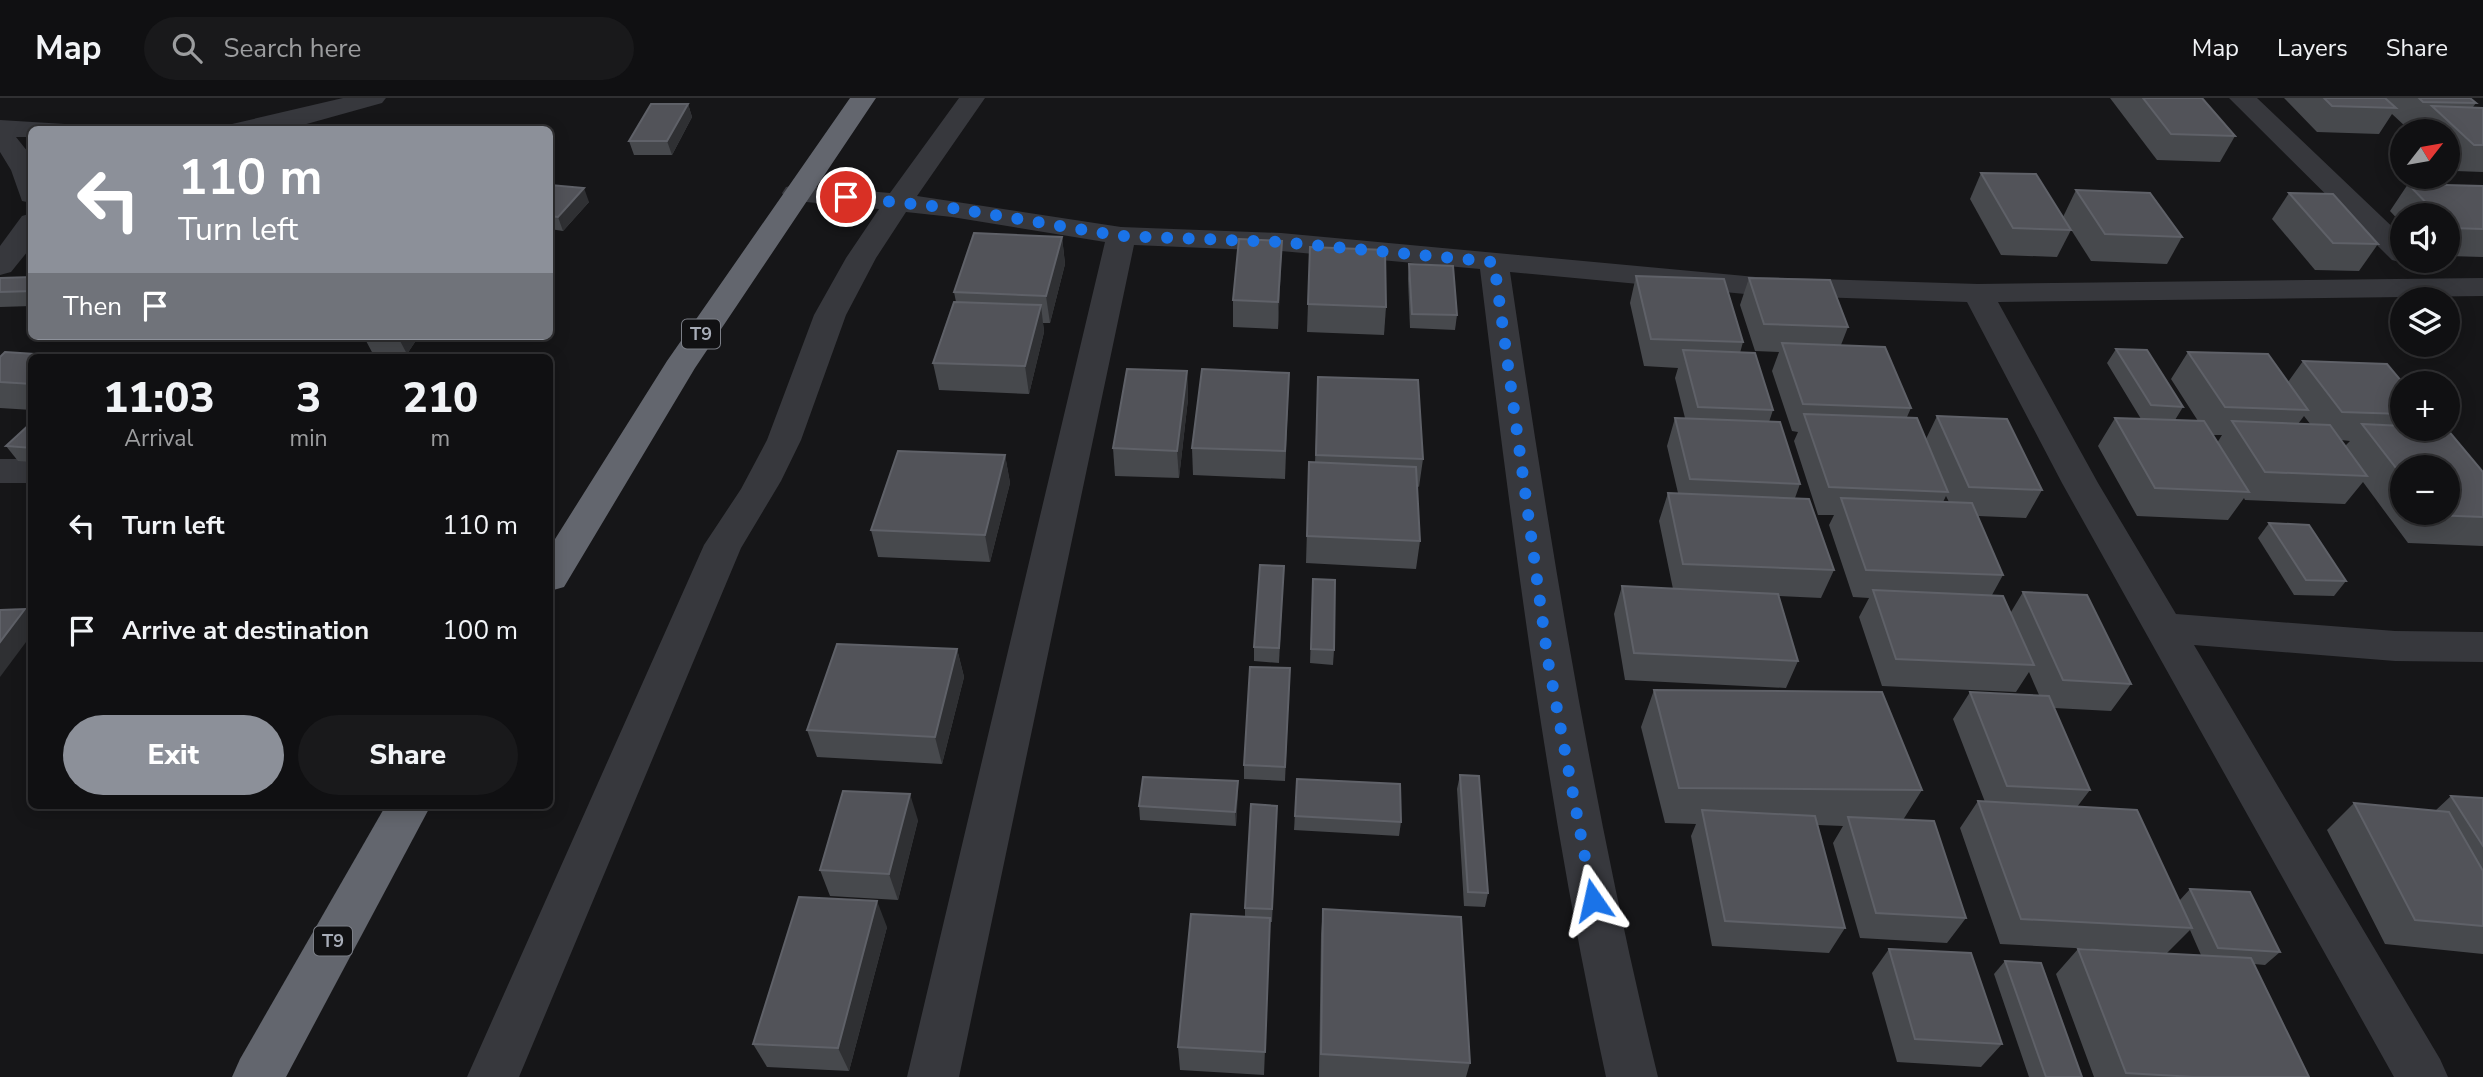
<!DOCTYPE html>
<meta charset="utf-8">
<style>
body{margin:0;font-family:"Nunito Sans",sans-serif;background:#19191b;color:#f1f3f6;height:100vh;display:flex;flex-direction:column;font-size:26px;white-space:nowrap}
*{box-sizing:border-box;margin:0}
p{font-size:23px;color:#9c9d9f}
.icon{flex:none;width:38px;height:38px;fill:none;stroke:currentColor;stroke-width:2;stroke-linecap:round;stroke-linejoin:round}
.map{position:relative;flex:1;overflow:hidden}
.side{position:absolute;left:28px;top:256px;width:525px;height:455px;display:flex;flex-direction:column;background:#101012;border-radius:10px;box-shadow:0 4px 18px #0003,0 0 0 2px #303032}
.side>*{flex:none}
.guide{position:absolute;left:28px;top:28px;width:525px;height:214px;border-radius:10px;box-shadow:0 4px 18px #0003,0 0 0 2px #303032;background:#8c9099;color:#fff;overflow:hidden}
.needle{width:46px;rotate:59deg}
.fabs{position:absolute;left:2390px;top:21px;display:grid;gap:14px}
.fabs a{display:grid;place-items:center;width:70px;height:70px;border-radius:50%;background:#101012;box-shadow:0 4px 18px #0003,0 0 0 2px #303032;font-size:35px}
.pin{position:absolute;display:grid;place-items:center;width:60px;height:60px;color:#fff;margin:-30px;border:4px solid #fff;border-radius:50%;box-shadow:0 2px 7px #0007}
.me{position:absolute;width:77px;margin:-38px;rotate:349deg;stroke-linejoin:round;filter:drop-shadow(0 0 5px #0008)}
.turn{display:flex;align-items:center;gap:24px;height:147px;padding:0 35px;font-size:32px}
.turn .icon{width:91px;height:91px;stroke-width:2.5}
.turn b{display:block;font-size:49px;line-height:60px}
.then{display:flex;align-items:center;height:66px;padding:0 35px;background:#0003;gap:14px;font-size:26px}
.eta{display:flex;justify-content:space-evenly;align-items:center;height:119px;text-align:center}
.eta b{font-size:42px;font-weight:800;line-height:49px}
.primary-button{display:flex;gap:14px;margin-top:auto;padding:14px 35px}
.primary-button a{flex:1;height:80px;border-radius:42px;background:#8c9099;color:#fff;font-size:28px;font-weight:800;line-height:80px;text-align:center}
.primary-button a+a{background:#19191b;color:#f1f3f6}
ul{padding:0;list-style:none}
li{display:flex;align-items:center;gap:21px;height:105px;padding:0 35px}
li div{flex:1}
li b{display:block;font-size:26px}
li em{font-style:normal}
header{display:flex;align-items:center;gap:42px;box-sizing:border-box;height:98px;padding:0 35px;background:#101012;border-bottom:2px solid #303032}
header strong{font-size:33px}
nav{display:flex;gap:38px;margin-inline-start:auto;font-size:24px}
.search{width:490px;height:63px;background:#19191b;display:flex;align-items:center;gap:18px;box-sizing:border-box;padding:0 24px;border-radius:38px;color:#9c9d9f;font-size:26px}
.map>svg:first-child{display:block}
.lines{fill:none;stroke-linecap:round;stroke-linejoin:round}
.minor{fill:#37383d;fill-rule:evenodd}
.highway{fill:#63666e;fill-rule:evenodd}
.wall{fill:#47494d;fill-rule:evenodd}
.shaded-wall{fill:#2f3033}
.building{fill:#525359;stroke:#5f6168;stroke-width:2}
.route{stroke:#1a73e8;stroke-width:12;stroke-dasharray:0 21.6}
.labels{text-anchor:middle;stroke-width:6;stroke-linejoin:round;paint-order:stroke}
.shield{fill:#111113;stroke:#7b7e86;stroke-width:2}
.shield-label{font-size:18px;font-weight:bold;fill:#a8adb8}
</style>
<header>
<strong>Map</strong>
<div class="search"><svg class="icon" aria-label="search" viewBox="0 0 24 24"><circle cx="10" cy="10" r="6"/><path d="M15 15l6 6"/></svg>Search here</div>
<nav><a>Map</a><a>Layers</a><a>Share</a></nav>
</header>
<div class="map">
<svg width="2483" height="979" viewBox="0 0 2483 979">
<rect width="100%" height="100%" fill="#161618"/>
<g class="lines">
<!-- minor -->
<g class="minor">
<path d="M343,0H386L382,5L285,32H228L232,26Z"/>
<path d="M959,0H985L917,98L1121,129L1281,135L1756,179L1978,186L2483,180V198L1998,204L2098,385L2176,516L2395,533L2483,534V564L2395,563L2194,547L2440,961L2448,979H2394L2062,385L1967,204L1756,197L1510,174C1550,445 1593,713 1658,979H1606C1548,712 1513,442 1480,171L1281,153L1134,147L959,979H907L1105,144L952,119L906,114L876,160L846,217L801,342L781,383L741,450L519,979H467L704,447L741,391L767,342L814,217L846,160L879,111L796,103L786,101L782,95L786,89L796,87L890,95Z"/>
<path d="M2229,0H2257L2403,139V163H2412L2403,165L2392,162Z"/>
<path d="M0,22L65,26L69,32H32V39H16L32,59V105L22,103L11,72L0,54Z"/>
<path d="M32,115V148L11,174L0,177V148L22,118Z"/>
<rect x="0" y="361" width="32" height="24"/>
</g>
<!-- highway -->
<g class="highway">
<path d="M850,0H876L695,270L564,489L550,493V449L667,263Z"/>
<path d="M386,707H431L286,979H232L240,961Z"/>
</g>
</g>
<!-- wall -->
<g class="wall">
<path d="M2110,0H2202L2235,38L2220,64L2157,62Z"/>
<path d="M2284,0H2470L2476,5L2473,9L2483,10V74L2455,73L2448,66V33H2415L2418,30L2406,29L2392,16L2379,36L2317,34Z"/>
<path d="M688,6L692,19L672,57H634L629,43Z"/>
<path d="M1981,75L2071,132L2057,159L2001,157L1970,101Z"/>
<path d="M2408,86L2483,88V159L2448,158V117H2403V127L2390,113Z"/>
<path d="M550,87L589,104L563,133L550,131Z"/>
<path d="M2076,92L2182,139L2167,166L2091,163L2063,119Z"/>
<path d="M2289,95L2378,146L2359,173L2315,172L2272,121Z"/>
<path d="M1062,139L1065,166L1050,225H1043L1044,234L1029,296L939,292L933,265L956,204L954,194Z"/>
<path d="M1282,143L1278,231L1233,229V202Z"/>
<path d="M1310,149L1386,209L1384,237L1307,234Z"/>
<path d="M1409,166L1457,217L1455,232L1410,230L1408,181Z"/>
<path d="M1636,178L1743,244L1740,255L1773,312L1769,324L1800,386L1795,400L1834,472L1821,500L1779,498L1798,563L1786,590L1625,582L1614,516L1622,488L1673,491L1659,423L1668,395H1678L1667,348L1675,320H1685L1675,280L1678,270L1644,268L1630,205Z"/>
<path d="M32,179V208L0,209V180Z"/>
<path d="M1749,180L1848,229L1841,247L1911,310L1907,319L1926,341L1937,318L2042,392L2026,420L1978,418L2003,477L1992,497L2011,514L2023,494L2131,586L2111,613L2054,610L2090,692L2077,709L2179,803L2190,791L2280,854L2265,867L2254,866L2309,979H2094L2056,876L2078,851L2201,857L2190,832L2167,855L2000,846L1960,730L1978,703L1985,704L1953,621L1970,594L2039,597L2029,574L2016,594L1882,588L1859,519L1869,500L1853,499L1829,427L1834,417H1818L1794,343L1798,334L1792,333L1772,273L1779,254L1755,253L1740,207ZM1946,398L1949,404H1943Z"/>
<path d="M367,238H419L407,256H373L365,241Z"/>
<path d="M2116,251L2183,309L2175,322L2198,323L2171,281L2188,254L2288,284L2303,263L2403,285V331L2483,374V448L2408,445L2363,384L2345,406L2245,402L2244,400L2228,422L2137,418L2098,348L2115,320L2141,321L2107,265ZM2304,318L2311,327L2298,326ZM2212,337H2222L2217,345ZM2341,342L2350,343L2345,348ZM2403,369L2448,415H2403Z"/>
<path d="M0,259H32V312L0,310Z"/>
<path d="M1187,273L1188,301L1179,380L1115,378L1113,350Z"/>
<path d="M1289,275L1285,381L1193,377L1192,350Z"/>
<path d="M1318,279L1423,361L1419,389L1417,388L1420,443L1416,471L1306,465L1309,364L1315,365Z"/>
<path d="M32,324V364L18,363L6,348Z"/>
<path d="M1005,357L1010,385L990,464L878,459L871,432Z"/>
<path d="M2269,425L2346,483L2334,498L2294,497L2258,440Z"/>
<path d="M1284,468L1279,565L1254,563V549Z"/>
<path d="M1313,481L1334,552L1333,567L1310,565Z"/>
<path d="M957,551L964,579L942,666L817,659L807,632Z"/>
<path d="M1290,570L1285,683L1244,681V667Z"/>
<path d="M1654,592L1922,692L1903,722L1966,820L1947,845L1860,840L1833,745L1843,728L1817,727L1845,830L1829,855L1712,848L1691,738L1696,726L1665,725L1641,629Z"/>
<path d="M1460,677L1488,795L1485,809L1464,808L1457,691Z"/>
<path d="M1297,681L1401,724L1399,738L1294,732Z"/>
<path d="M1238,683L1236,728L1140,722L1139,708Z"/>
<path d="M2451,698L2483,700V856L2385,846L2327,732L2354,705L2435,713Z"/>
<path d="M1277,708L1272,824H1270L1264,977L1180,972L1178,949L1245,819V810Z"/>
<path d="M918,722L898,802L830,798L820,772Z"/>
<path d="M1323,811L1470,965L1466,979H1318H1319L1321,836Z"/>
<path d="M887,829L849,973L767,969L753,946Z"/>
<path d="M1889,851L2002,946L1981,969L1897,964L1872,875Z"/>
<path d="M2005,863L2082,979H2029L1994,876Z"/>
</g>
<!-- shaded-wall -->
<g class="shaded-wall">
<path d="M688,6L692,19L672,57L667,43Z"/>
<path d="M584,90L589,104L563,133L558,119Z"/>
<path d="M1062,139L1065,166L1050,225L1046,198Z"/>
<path d="M1282,143L1281,170L1278,231V204Z"/>
<path d="M1041,207L1044,234L1029,296L1025,268Z"/>
<path d="M401,238H419L407,256L399,241Z"/>
<path d="M1187,273L1188,301L1179,380L1177,353Z"/>
<path d="M1005,357L1010,385L990,464L985,437Z"/>
<path d="M25,511L32,518V536L0,579V544Z"/>
<path d="M957,551L964,579L942,666L935,639Z"/>
<path d="M1238,683V697L1236,728L1235,714Z"/>
<path d="M910,696L918,722L898,802L889,776Z"/>
<path d="M877,803L887,829L849,973L838,950Z"/>
</g>
<!-- building -->
<g class="building">
<path d="M2143,0H2202L2235,38L2171,36Z"/>
<path d="M2324,0H2385L2396,10L2332,8Z"/>
<path d="M2419,0H2470L2476,5L2423,4Z"/>
<path d="M651,6H688L667,43H629Z"/>
<path d="M2432,8L2483,10V47H2474Z"/>
<path d="M1981,75L2036,76L2071,132L2013,130Z"/>
<path d="M2408,86L2483,88V131L2451,130L2448,128V117H2438Z"/>
<path d="M550,87L584,90L558,119L550,118Z"/>
<path d="M2076,92L2150,95L2182,139L2105,136Z"/>
<path d="M2289,95L2333,96L2378,146L2333,145Z"/>
<path d="M974,135L1062,139L1046,198L954,194Z"/>
<path d="M1239,141L1282,143L1278,204L1233,202Z"/>
<path d="M1310,149L1385,152L1386,209L1308,206Z"/>
<path d="M1409,166L1453,168L1457,217L1412,216Z"/>
<path d="M1636,178L1724,181L1743,244L1651,241Z"/>
<path d="M32,179V193L0,194V180Z"/>
<path d="M1749,180L1830,182L1848,229L1764,226Z"/>
<path d="M954,204L1041,207L1025,268L933,265Z"/>
<path d="M367,238H401L399,241H365Z"/>
<path d="M1782,245L1885,249L1911,310L1803,306Z"/>
<path d="M2116,251L2147,252L2183,309L2151,307Z"/>
<path d="M1683,252L1755,255L1773,312L1698,309Z"/>
<path d="M5,254L81,259H32V286L0,284V259Z"/>
<path d="M2188,254L2268,256L2308,312L2225,309Z"/>
<path d="M2303,263L2387,266L2403,285V316L2342,314Z"/>
<path d="M1127,271L1187,273L1177,353L1113,350Z"/>
<path d="M1202,271L1289,275L1285,353L1192,350Z"/>
<path d="M1318,279L1418,282L1423,361L1316,357Z"/>
<path d="M1804,316L1917,320L1948,394L1829,389Z"/>
<path d="M1937,318L2007,321L2042,392L1969,389Z"/>
<path d="M1675,320L1780,324L1800,386L1690,381Z"/>
<path d="M2115,320L2204,323L2249,394L2155,390Z"/>
<path d="M2232,323L2330,327L2367,378L2265,374Z"/>
<path d="M32,324V350L6,348Z"/>
<path d="M2362,326L2403,328V331H2447L2483,374V419L2432,417L2430,415H2448V369H2403V379Z"/>
<path d="M898,353L1005,357L985,437L871,432Z"/>
<path d="M1309,364L1416,369L1420,443L1307,438Z"/>
<path d="M1668,395L1809,401L1834,472L1683,466Z"/>
<path d="M1841,400L1972,405L2003,477L1866,472Z"/>
<path d="M2269,425L2309,427L2346,483L2306,482Z"/>
<path d="M1260,467L1284,468L1279,550L1254,549Z"/>
<path d="M1313,481L1335,482L1334,552L1311,551Z"/>
<path d="M1622,488L1778,496L1798,563L1634,555Z"/>
<path d="M1873,492L2003,498L2034,567L1896,561Z"/>
<path d="M2023,494L2087,497L2131,586L2063,582Z"/>
<path d="M25,511L0,544V512Z"/>
<path d="M837,546L957,551L935,639L807,632Z"/>
<path d="M1250,569L1290,570L1285,669L1244,667Z"/>
<path d="M1654,592L1882,594L1922,692L1679,690Z"/>
<path d="M1970,594L2049,598L2090,692L2007,688Z"/>
<path d="M1460,677L1479,678L1488,795L1468,794Z"/>
<path d="M1143,679L1238,683L1235,714L1139,708Z"/>
<path d="M1297,681L1400,686L1401,724L1295,718Z"/>
<path d="M843,693L910,696L889,776L820,772Z"/>
<path d="M2451,698L2483,700V748Z"/>
<path d="M1978,703L2137,712L2192,830L2021,821Z"/>
<path d="M2354,705L2449,714L2483,773V828L2415,822Z"/>
<path d="M1251,706L1277,708L1272,811L1245,810Z"/>
<path d="M1702,712L1815,718L1845,830L1725,823Z"/>
<path d="M1848,719L1934,723L1966,820L1876,815Z"/>
<path d="M2190,791L2250,794L2280,854L2218,850Z"/>
<path d="M799,799L877,803L838,950L753,946Z"/>
<path d="M1323,811L1461,819L1470,965L1321,956Z"/>
<path d="M1191,816L1270,820L1265,954L1178,949Z"/>
<path d="M1889,851L1971,855L2002,946L1915,941Z"/>
<path d="M2078,851L2251,860L2309,979H2194L2126,975Z"/>
<path d="M2005,863L2041,865L2082,979H2046Z"/>
</g>
<g class="lines">
<!-- route -->
<path class="route" d="M846,99L952,110L1121,138L1281,144L1494,164L1548,563L1593,802"/>
</g>
<g class="labels">
<!-- shield labels -->
<g class="shield">
<rect x="682" y="221.5" width="38" height="29" rx="5"/>
<rect x="314" y="828.5" width="38" height="29" rx="5"/>
</g>
<g class="shield-label">
<text x="701" y="242">T9</text>
<text x="333" y="849">T9</text>
</g>
</g>
</svg>
<div class="fabs">
<a><svg class="needle" viewBox="-14 -14 28 28"><path d="M0-13l5 13h-10z" fill="#e53935"/><path d="M0 13l5-13h-10z" fill="#9c9d9f"/></svg></a>
<a><svg class="icon" aria-label="sound" viewBox="0 0 24 24"><path d="M4 9h4l5-4v14l-5-4H4zM17 9q2 3 0 6"/></svg></a>
<a><svg class="icon" aria-label="layers" viewBox="0 0 24 24"><path d="M12 4l9 5-9 5-9-5zM3 14l9 5 9-5"/></svg></a>
<a>+</a>
<a>−</a>
</div>
<div class="pin" style="left:846px;top:99px;background:#d93025"><svg class="icon" aria-label="arrive" viewBox="0 0 24 24"><path d="M6 21V4h12l-3 4 3 4H6"/></svg></div>
<svg class="me" style="left:1593px;top:802px" viewBox="-20 -20 40 40"><path d="M0-17L14 15 0 8-14 15z" fill="#1a73e8" stroke="#fff" stroke-width="4"/></svg>
<div class="guide">
<div class="turn"><svg class="icon" aria-label="left" viewBox="0 0 24 24"><path d="M17 20v-9H6M10 6l-5 5 5 5"/></svg><div><b>110 m</b>Turn left</div></div>
<div class="then">Then<svg class="icon" aria-label="arrive" viewBox="0 0 24 24"><path d="M6 21V4h12l-3 4 3 4H6"/></svg></div>
</div>
<section class="side">
<div class="eta">
<div><b>11:03</b><p>Arrival</p></div>
<div><b>3</b><p>min</p></div>
<div><b>210</b><p>m</p></div>
</div>
<ul>
<li><svg class="icon" aria-label="left" viewBox="0 0 24 24"><path d="M17 20v-9H6M10 6l-5 5 5 5"/></svg><div><b>Turn left</b></div><em>110 m</em></li>
<li><svg class="icon" aria-label="arrive" viewBox="0 0 24 24"><path d="M6 21V4h12l-3 4 3 4H6"/></svg><div><b>Arrive at destination</b></div><em>100 m</em></li>
</ul>
<div class="primary-button"><a>Exit</a><a>Share</a></div>
</section>
</div>
